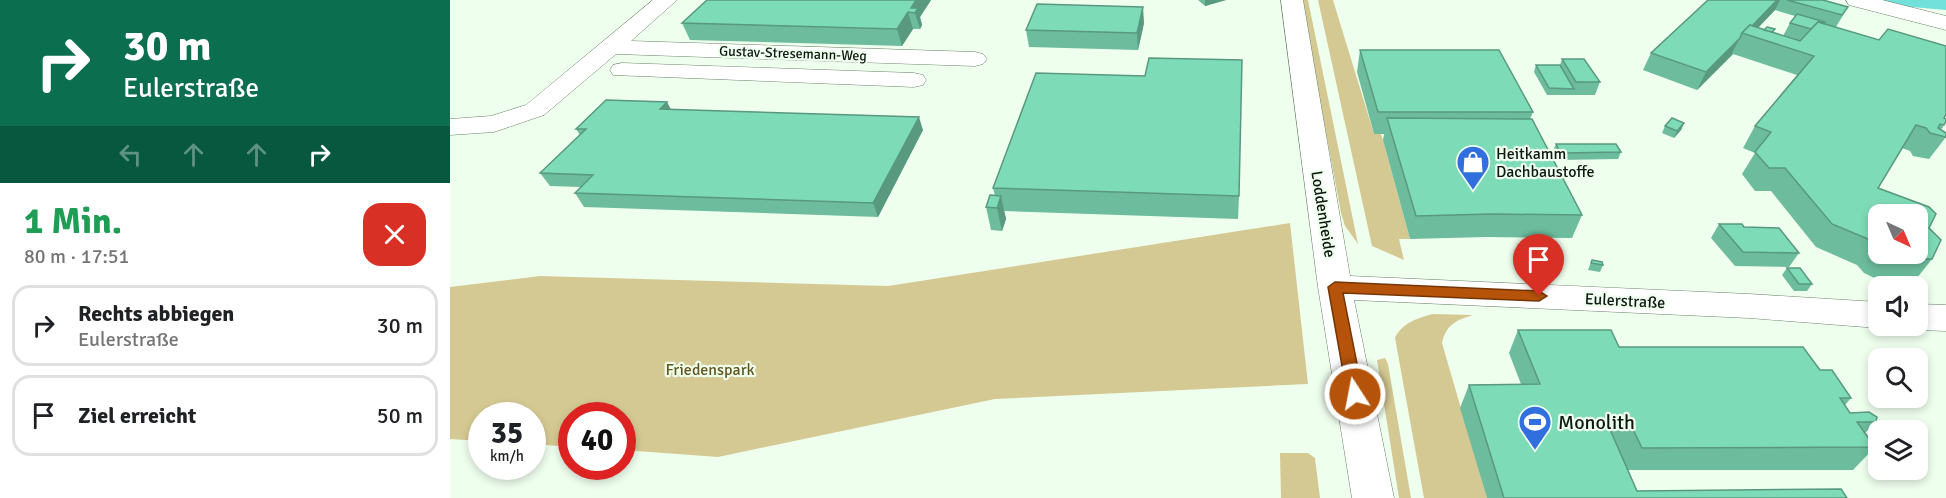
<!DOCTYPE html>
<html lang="de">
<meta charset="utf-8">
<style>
body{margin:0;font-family:Signika,sans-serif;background:#f2f2f2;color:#202124;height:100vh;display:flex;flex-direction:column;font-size:22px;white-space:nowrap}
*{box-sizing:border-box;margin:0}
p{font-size:20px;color:#757577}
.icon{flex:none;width:33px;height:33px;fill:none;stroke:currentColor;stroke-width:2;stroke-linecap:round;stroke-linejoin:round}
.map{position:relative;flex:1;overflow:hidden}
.sheet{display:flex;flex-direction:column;background:#fff;width:450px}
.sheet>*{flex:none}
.banner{background:#0b6e4f;color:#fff;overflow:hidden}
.needle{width:39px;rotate:136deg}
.tools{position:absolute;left:1418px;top:204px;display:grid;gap:12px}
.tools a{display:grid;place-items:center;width:60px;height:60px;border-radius:12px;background:#fff;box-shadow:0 3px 9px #0003;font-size:30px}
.speed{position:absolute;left:18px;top:402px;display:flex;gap:12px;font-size:30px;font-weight:700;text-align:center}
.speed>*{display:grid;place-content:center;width:78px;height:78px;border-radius:50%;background:#fff;box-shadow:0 3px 9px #0003;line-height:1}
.speed small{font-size:15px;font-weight:400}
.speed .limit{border:9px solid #d22;background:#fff;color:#111}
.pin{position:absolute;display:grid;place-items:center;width:51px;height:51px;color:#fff;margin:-62px -26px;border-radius:50% 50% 50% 0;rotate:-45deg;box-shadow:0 0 6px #0007}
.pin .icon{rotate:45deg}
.me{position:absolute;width:66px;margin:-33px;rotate:349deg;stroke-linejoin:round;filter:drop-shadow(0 0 4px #0008)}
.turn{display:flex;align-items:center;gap:21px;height:126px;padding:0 24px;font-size:27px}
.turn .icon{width:78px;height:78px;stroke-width:2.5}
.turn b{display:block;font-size:42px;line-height:51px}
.lanes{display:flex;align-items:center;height:57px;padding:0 24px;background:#0003;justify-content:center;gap:30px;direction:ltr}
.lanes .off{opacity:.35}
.round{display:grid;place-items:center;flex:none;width:63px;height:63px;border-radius:18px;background:#f2f2f2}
.head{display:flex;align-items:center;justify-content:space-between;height:102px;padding:0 24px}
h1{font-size:36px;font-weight:700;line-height:45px;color:#1e9e55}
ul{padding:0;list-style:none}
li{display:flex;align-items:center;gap:18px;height:81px;margin:0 12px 9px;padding:0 12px;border:3px solid #e0e0e0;border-radius:18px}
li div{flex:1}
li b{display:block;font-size:22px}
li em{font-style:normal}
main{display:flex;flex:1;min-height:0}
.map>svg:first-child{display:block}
.green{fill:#d5c993}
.water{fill:#72e1db}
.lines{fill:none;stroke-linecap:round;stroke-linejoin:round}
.minor-casing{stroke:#698068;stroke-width:1}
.minor{fill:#fff;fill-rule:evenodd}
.wall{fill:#6cbc9d;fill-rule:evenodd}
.shaded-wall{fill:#589980}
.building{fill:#7edbb7;stroke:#589980;stroke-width:1.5}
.route{fill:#b45309;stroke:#753606;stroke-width:1.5}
.labels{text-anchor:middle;stroke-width:4.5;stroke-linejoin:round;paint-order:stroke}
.far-street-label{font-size:14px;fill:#0f180f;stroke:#efffee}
.poi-label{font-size:16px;fill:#0f180f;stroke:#efffee;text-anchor:start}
.street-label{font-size:16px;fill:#0f180f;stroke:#efffee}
.park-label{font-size:16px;fill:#63561a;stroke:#efffee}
.near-poi-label{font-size:20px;fill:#0f180f;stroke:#efffee;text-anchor:start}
</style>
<main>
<section class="sheet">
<div class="banner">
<div class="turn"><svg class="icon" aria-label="right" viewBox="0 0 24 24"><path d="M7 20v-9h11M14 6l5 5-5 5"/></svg><div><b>30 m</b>Eulerstraße</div></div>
<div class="lanes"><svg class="icon off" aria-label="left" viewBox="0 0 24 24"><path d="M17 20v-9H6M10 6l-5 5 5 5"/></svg><svg class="icon off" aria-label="ahead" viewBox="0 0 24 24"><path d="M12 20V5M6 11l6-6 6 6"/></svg><svg class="icon off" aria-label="ahead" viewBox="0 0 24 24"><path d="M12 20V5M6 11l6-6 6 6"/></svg><svg class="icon" aria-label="right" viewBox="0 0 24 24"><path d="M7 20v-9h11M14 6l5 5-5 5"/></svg></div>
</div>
<div class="head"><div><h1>1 Min.</h1><p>80 m · 17:51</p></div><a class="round" style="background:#d93025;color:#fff"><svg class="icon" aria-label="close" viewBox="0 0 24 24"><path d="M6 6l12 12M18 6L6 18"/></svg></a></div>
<ul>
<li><svg class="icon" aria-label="right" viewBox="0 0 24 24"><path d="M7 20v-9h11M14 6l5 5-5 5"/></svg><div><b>Rechts abbiegen</b><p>Eulerstraße</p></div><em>30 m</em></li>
<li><svg class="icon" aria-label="arrive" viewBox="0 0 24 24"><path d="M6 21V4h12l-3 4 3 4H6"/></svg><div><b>Ziel erreicht</b></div><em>50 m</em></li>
</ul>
</section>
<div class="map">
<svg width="1496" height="498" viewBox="0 0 1496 498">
<rect width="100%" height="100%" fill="#efffee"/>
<!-- green -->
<g class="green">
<path d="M851,0H858L908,244L895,226L891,213Z"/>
<path d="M868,0H883L924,134H931L933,140L960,239H949L954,260L922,246Z"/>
<path d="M840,223L858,384L545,399L268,457L173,450L172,416H122L121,447L83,444L82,416H32L31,441L0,439V287L90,276L438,286Z"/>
<path d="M982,314L1023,315C1006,320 996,325 992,343L1037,498H974L945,338C952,323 966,319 982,314Z"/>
<path d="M935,358L938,364L961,498H949L927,360Z"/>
<path d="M830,453H858L865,458L870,498H831Z"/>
</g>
<!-- water -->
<path class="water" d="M1426,0H1496V10L1450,6Z"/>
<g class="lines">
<!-- minor casing -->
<g class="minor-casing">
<g id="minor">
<path d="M203,0H227L181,41L525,52L533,54L537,59L533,64L525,66L166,54L94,115L44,132L0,135V119L41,116L76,105Z"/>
<path d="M831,0H853L900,276L1299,294L1428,302V326H1435L1428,328L1299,318L904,300L944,498H902L868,287Z"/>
<path d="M1396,0H1432L1496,16V30L1399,5Z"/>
<path d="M172,63L464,73L473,75L476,80L473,85L464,87L163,75L160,70L163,65Z"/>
<path d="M1467,304L1496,305V331L1467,330L1455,326H1467Z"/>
</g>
</g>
<!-- minor -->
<use href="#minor" class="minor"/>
</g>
<!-- wall -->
<g class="wall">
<path d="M481,0L470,17L472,25L470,29H463L452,46L240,40L232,23Z"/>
<path d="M748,0H776L755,6Z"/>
<path d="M1258,0H1373L1398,7L1386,27L1494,118V125L1491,130L1496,137L1479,159L1463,156L1460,151L1452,148L1428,188L1479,228L1482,259L1463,283H1435L1414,273L1407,265L1366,247L1321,191H1305L1292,174L1305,153L1293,148L1305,126L1347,75L1283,54L1247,90L1193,70L1201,53ZM1325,10L1345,16L1340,23L1333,36L1350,41L1323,33L1325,29L1314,30L1308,28ZM1428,214L1467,254H1428Z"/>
<path d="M694,23L688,50L579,47L576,30Z"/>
<path d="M910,50L1083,112L1080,119L1132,215L1122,238L1035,237L960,239L933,140L934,134H924L907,72Z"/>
<path d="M1112,59L1150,82L1145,95H1097L1084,72L1086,65H1110Z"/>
<path d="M221,110L473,130L428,217L134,207L125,193L131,187L100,186L90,173L130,135L126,129Z"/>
<path d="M1234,123L1231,130L1224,138L1212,133L1215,126Z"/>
<path d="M1106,144L1171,152L1168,159L1108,160L1103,151Z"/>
<path d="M543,188L789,196L788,219L554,211L556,219L552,231L541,230L536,207L545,196Z"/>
<path d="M1269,224L1294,227L1349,253L1339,267L1285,266L1261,238Z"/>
<path d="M1142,260L1153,265L1150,272L1138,270Z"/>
<path d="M1337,268L1362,284L1357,291H1344L1332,275Z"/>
<path d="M1068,330L1169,347L1370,370L1401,398L1395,405L1400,413L1426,422L1415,433L1425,447L1403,470H1178L1187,491L1397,498H1037L1010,408L1019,385L1071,384L1059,353Z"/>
</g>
<!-- shaded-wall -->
<g class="shaded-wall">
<path d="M466,0H481L470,17L472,25L470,29L465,13L461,8Z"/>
<path d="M755,0H776L755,6Z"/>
<path d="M1327,0H1330L1325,10L1301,35L1294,33Z"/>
<path d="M693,7L694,23L688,50L687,33Z"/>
<path d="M458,12L463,29L452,46L447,29Z"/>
<path d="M1290,38L1282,53L1283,54L1247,90L1256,72Z"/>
<path d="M217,102L224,115L210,109Z"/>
<path d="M469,117L473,130L428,217L423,203Z"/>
<path d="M1234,123L1231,130L1224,138L1227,131Z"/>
<path d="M551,196L556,219L552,231L547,208Z"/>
</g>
<!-- building -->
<g class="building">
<path d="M257,0H466L461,8H468L465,13L458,12L447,29L232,23Z"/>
<path d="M1258,0H1327L1302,26L1300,25L1292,33L1290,38L1256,72L1201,53Z"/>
<path d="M1337,0H1373L1398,7L1392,15Z"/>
<path d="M587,4L693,7L687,33L576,30Z"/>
<path d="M1347,14L1375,22L1374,23L1368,22L1361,29L1340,23Z"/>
<path d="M1368,22L1429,40L1438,29L1496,46V114L1494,118L1496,119V121L1494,125L1490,124L1488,128L1496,133V137L1480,133L1476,128L1466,125L1428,188L1479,207L1486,214L1479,228L1491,240L1482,259H1454L1440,254H1467V214H1428V245L1425,242L1382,224L1335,168H1319L1305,152L1321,132L1305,126L1364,56L1292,33L1300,25L1350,41Z"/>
<path d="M1317,27L1325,29L1322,32L1314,30Z"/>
<path d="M910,50H1049L1083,112H928Z"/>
<path d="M699,58L792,60L789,196L543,188L586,73L695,76Z"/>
<path d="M1112,59H1134L1150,82H1126Z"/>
<path d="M1086,65H1110L1124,89L1099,88Z"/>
<path d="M156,100L217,102L210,109L469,117L423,203L125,193L143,175L90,173L136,129H126Z"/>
<path d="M937,118L1082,119L1132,215L1042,214L966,216Z"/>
<path d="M1222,118L1234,123L1227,131L1215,126Z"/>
<path d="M1106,144H1166L1171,152L1111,153Z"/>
<path d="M540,195L551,196L547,208L536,207Z"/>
<path d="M1269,224H1292L1294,227L1329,228L1349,253L1293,252Z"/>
<path d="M1142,260L1152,262L1153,265L1141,263Z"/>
<path d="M1337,268H1350L1362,284H1349Z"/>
<path d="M1068,330H1161L1169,347H1353L1370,370H1382L1401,398H1390L1400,413L1419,412L1427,417L1426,422H1407L1425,447L1192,448L1181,425H1158L1187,491L1391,489L1397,498H1054L1019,385L1090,384Z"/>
</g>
<!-- route -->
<path class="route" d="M885,282L1089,291L1097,296L1089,301L893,293L913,394L911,399H899L897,394L878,287Z"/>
<!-- icons -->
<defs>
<g id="shop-pin" transform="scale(1.725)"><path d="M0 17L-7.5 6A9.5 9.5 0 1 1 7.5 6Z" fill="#306fdd" stroke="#efffee"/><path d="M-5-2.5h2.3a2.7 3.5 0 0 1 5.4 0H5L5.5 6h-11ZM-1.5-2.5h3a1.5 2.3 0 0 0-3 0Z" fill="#fff"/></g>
<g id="stadium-pin" transform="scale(1.725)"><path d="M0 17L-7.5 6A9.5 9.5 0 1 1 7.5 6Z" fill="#306fdd" stroke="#efffee"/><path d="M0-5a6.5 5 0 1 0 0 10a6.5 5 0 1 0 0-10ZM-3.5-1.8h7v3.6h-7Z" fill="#fff"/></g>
</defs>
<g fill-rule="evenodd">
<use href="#shop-pin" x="1023" y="162"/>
<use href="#stadium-pin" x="1085" y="422"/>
</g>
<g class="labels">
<!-- far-street labels -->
<g class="far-street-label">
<text transform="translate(343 53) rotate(2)" y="5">Gustav-Stresemann-Weg</text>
</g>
<!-- poi labels -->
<g class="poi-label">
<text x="1046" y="159">Heitkamm<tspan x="1046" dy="18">Dachbaustoffe</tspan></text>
</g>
<!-- street labels -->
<g class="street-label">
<text transform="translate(874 214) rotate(81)" y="6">Loddenheide</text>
<text transform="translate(1175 300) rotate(3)" y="6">Eulerstraße</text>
</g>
<!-- park labels -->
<g class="park-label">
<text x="260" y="375">Friedenspark</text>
</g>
<!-- near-poi labels -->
<g class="near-poi-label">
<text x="1108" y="429">Monolith</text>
</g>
</g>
</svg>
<div class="tools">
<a><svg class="needle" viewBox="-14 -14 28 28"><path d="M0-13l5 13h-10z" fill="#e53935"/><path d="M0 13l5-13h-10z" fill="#757577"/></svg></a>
<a><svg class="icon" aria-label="sound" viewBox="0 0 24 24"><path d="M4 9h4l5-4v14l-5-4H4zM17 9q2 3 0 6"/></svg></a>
<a><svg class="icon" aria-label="search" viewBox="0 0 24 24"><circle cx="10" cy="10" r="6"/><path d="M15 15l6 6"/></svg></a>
<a><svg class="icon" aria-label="layers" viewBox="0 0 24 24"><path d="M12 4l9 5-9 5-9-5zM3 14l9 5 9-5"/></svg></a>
</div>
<div class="speed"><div>35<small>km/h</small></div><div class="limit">40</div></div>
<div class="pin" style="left:1089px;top:296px;background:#d93025"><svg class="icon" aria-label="arrive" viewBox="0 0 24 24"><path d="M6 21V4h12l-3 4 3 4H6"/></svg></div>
<svg class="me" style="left:905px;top:394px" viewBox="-20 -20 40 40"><circle r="17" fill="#b45309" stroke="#fff" stroke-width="3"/><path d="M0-11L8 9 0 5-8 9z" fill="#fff"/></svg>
</div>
</main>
